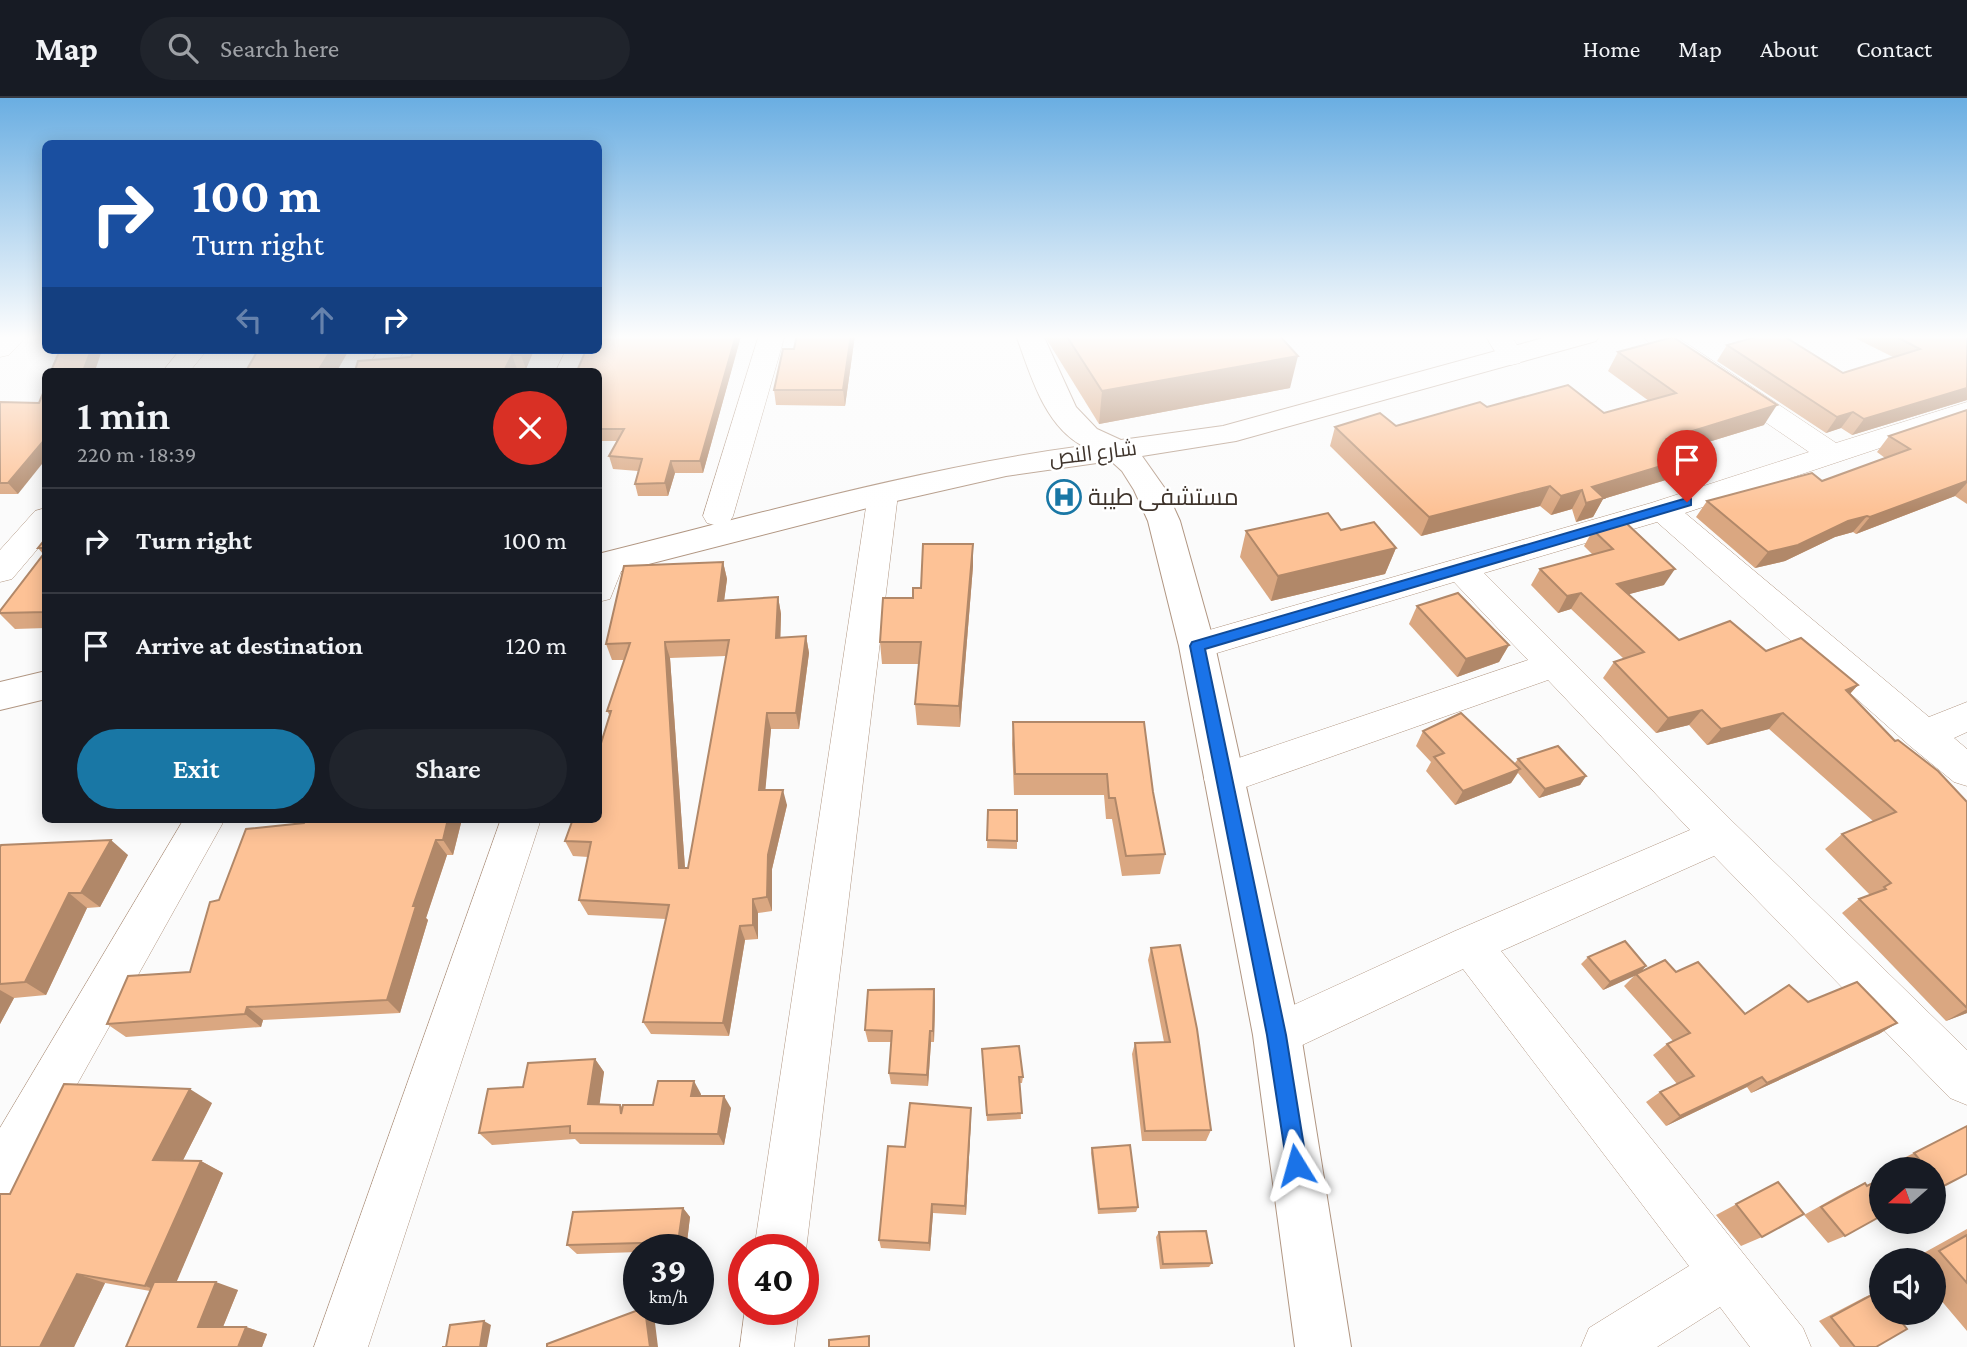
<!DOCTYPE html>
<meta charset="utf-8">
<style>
body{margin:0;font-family:"Crimson Pro",Cairo,serif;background:#20242c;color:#f1f3f6;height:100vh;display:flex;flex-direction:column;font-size:26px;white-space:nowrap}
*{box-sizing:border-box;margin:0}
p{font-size:23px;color:#9ea1a6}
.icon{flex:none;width:38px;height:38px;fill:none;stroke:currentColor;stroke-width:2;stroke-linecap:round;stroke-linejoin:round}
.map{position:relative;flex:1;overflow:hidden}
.details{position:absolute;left:42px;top:270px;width:560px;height:455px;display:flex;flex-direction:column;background:#171b24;border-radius:10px;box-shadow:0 4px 18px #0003}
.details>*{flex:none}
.banner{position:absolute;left:42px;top:42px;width:560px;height:214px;border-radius:10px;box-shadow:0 4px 18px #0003;background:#1a4fa0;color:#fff;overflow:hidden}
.needle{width:46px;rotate:250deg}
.tools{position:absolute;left:1869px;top:1059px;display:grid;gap:14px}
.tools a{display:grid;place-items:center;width:77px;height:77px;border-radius:50%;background:#171b24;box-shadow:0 4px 18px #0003;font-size:35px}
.speed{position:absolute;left:623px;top:1136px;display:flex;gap:14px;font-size:35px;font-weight:700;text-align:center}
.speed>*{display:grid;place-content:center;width:91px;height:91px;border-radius:50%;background:#171b24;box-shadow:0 4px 18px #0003;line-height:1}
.speed small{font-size:18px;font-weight:400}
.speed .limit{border:10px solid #d22;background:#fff;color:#111}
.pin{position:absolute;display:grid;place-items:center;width:60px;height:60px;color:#fff;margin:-72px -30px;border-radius:50% 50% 50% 0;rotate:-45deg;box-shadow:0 0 7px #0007}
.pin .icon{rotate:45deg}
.me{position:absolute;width:77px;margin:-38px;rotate:352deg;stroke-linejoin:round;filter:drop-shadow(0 0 5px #0008)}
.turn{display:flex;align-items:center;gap:24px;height:147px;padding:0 35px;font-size:32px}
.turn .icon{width:91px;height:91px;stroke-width:2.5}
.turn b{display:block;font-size:49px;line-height:60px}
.lanes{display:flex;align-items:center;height:66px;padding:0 35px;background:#0003;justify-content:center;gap:35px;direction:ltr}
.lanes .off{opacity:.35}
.round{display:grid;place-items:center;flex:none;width:74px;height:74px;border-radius:37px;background:#20242c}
.overview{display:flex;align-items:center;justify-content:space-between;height:119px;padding:0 35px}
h1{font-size:42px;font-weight:600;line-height:52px}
.cta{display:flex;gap:14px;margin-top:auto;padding:14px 35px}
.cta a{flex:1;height:80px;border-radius:42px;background:#1977a5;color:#fff;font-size:28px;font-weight:600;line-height:80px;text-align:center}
.cta a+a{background:#20242c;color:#f1f3f6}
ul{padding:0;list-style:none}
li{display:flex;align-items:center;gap:21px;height:105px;padding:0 35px;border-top:2px solid #363941}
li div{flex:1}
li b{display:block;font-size:26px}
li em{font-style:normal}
header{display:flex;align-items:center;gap:42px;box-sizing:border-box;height:98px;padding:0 35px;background:#171b24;border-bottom:2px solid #363941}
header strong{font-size:33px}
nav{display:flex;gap:38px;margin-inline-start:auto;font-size:24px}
.search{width:490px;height:63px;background:#20242c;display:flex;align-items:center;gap:18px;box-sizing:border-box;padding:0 24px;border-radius:38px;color:#9ea1a6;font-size:26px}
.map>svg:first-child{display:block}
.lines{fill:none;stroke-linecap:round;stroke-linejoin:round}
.street-casing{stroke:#b19682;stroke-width:1}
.secondary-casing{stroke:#b19682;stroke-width:2}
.street{fill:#fff;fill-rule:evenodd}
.secondary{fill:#fff;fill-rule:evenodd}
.wall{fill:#daa781;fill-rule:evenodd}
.shaded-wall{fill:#b18869}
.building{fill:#fdc296;stroke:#b18869;stroke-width:2;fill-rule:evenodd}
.route{fill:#1a73e8;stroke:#114b97;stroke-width:2}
.labels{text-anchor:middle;stroke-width:5;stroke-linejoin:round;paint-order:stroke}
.far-street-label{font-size:21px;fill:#3f342c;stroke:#fff}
.poi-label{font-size:24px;fill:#3f342c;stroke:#fff;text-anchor:start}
</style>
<header>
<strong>Map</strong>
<div class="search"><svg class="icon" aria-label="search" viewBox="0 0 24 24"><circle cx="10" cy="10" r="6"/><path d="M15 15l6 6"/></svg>Search here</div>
<nav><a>Home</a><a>Map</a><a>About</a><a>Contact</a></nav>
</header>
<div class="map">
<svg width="1967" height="1249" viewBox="0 0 1967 1249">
<rect width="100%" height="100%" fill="#fbfbfb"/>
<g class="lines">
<!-- street casing -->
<g class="street-casing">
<g id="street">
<path d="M0,237H28L9,257L0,259Z"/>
<path d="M759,237H785L733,418L729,425L718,428L707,425L703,418Z"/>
<path d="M1485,237H1511L1524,259L1520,265L1511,267L1502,265Z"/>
<path d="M1643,237H1674L1836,345L1967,304V321L1685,415L1929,619L1967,604V634L1954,640L1967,651V688L1954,684L1910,648L1657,424L1484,475L1734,725L1967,952V1007L1950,1000L1714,758L1501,853L1803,1230L1811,1249H1750L1720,1209L1657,1249H1581L1589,1230L1689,1168L1463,871L1277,959L1261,952L1254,937L1261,922L1455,833L1690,732L1548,582L1223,697L1209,692L1204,681L1209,670L1528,562L1454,484L1197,561L1185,557L1180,548L1185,539L1651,405L1809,354L1647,243Z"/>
<path d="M180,252H207L190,273H163Z"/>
<path d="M379,252H405L391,273H365Z"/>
<path d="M566,252H592L582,273H556Z"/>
<path d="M883,386L894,389L898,396L806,1152L803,1158V1152H754L868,396L872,389Z"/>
<path d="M46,410V441L12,481L0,484V452L35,413Z"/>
<path d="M608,455L619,458L624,466L610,501L598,504V458Z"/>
<path d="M184,721H225L17,1094L0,1102V1030Z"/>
<path d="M501,721H541L368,1249H314Z"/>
<path d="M745,1211H799L794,1249H740Z"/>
</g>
</g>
<!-- secondary casing -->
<g class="secondary-casing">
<g id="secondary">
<path d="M1016,237H1043L1076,309L1097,331L1121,342L1223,328L1554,237H1599L1596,243L1236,343L1142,358L1166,392L1180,423L1215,548L1301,937L1351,1249H1295L1253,937L1179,548L1148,423L1134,392L1122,373L1111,363L1006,378L883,406L598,479V456C759,416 919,370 1083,348C1044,328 1030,275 1016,237Z"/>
<path d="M46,573V601L0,612V584Z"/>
</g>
</g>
<!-- street -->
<use href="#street" class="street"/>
<!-- secondary -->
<use href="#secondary" class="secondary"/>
</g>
<!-- wall -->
<g class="wall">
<path d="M598,237H741L703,375H675L668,398H638L635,386L638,373L613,371L609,358L617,343H598Z"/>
<path d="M855,237L845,308L776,307L774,292L794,251Z"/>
<path d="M1044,237H1279L1290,290L1099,326Z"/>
<path d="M1849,237H1967V302L1852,337L1841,330L1826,335L1717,263L1727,247L1843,275L1893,259Z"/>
<path d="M534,252L526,271H517L516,273H355L411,259Z"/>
<path d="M1618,254L1764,327L1682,352L1691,359L1679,378L1603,401L1593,419L1576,424L1572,411L1551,417L1540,408L1421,438L1330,348L1335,329L1396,328L1487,309L1604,315L1649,303L1608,273Z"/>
<path d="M0,304L18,396H0Z"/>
<path d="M1967,312V406L1955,398L1856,436L1853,434L1835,439L1785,463L1755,470L1696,419L1707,403L1822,383L1885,360L1877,354L1889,338Z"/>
<path d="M1341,432L1396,450L1385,476L1271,503L1240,459L1246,433Z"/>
<path d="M1593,432L1664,487L1629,496L1679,542L1766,553L1858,587L1850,596L1895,643L1967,704V915L1946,923L1842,815L1859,801L1870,797L1825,751L1842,736L1873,723L1769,631L1707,647L1689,627L1656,635L1603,580L1614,564L1624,561L1571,511L1558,515L1531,487L1540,471L1592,456L1584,448Z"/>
<path d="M46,440V530L15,531L0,516V513L43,456L38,450Z"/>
<path d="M723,464L727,481L724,502L778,499L781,516L780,540L806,538L809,555L799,631H771L765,692L787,707L772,771V813L758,815V841L745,842L729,938L651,936L643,924L666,821L588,817L579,802L588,759L573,758L565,743L598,721L610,618L607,613L624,562H612L606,546ZM726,558L688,770H685L670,560Z"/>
<path d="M973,468L960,629L917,627L915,606L919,566H882L880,544L921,490Z"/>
<path d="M1417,508L1509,547L1499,564L1457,579L1409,526Z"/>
<path d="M1013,624L1153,694L1165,756L1160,776L1122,778L1112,721H1106L1104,697H1014L1012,646Z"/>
<path d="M1423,633L1514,666L1518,661L1586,678L1580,687L1539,700L1518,675L1511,685L1455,707L1426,673L1431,664L1416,648Z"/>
<path d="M988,712H1017V751L987,750Z"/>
<path d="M462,721L453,757H447L426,820L428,822L400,915L263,922L261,929L126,939L107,926L190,874L219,802Z"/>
<path d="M0,749L128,757L100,809L87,810L46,897L14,900L0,926Z"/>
<path d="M1151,850L1211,1032L1206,1043H1142L1132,956L1135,945L1164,944L1148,862Z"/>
<path d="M1588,859L1646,868L1640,874H1676L1745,916L1808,904L1897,925L1879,936L1751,995L1747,989L1666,1028L1646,1004L1660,994L1677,986L1653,957L1667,946L1673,943L1624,888L1635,877L1603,892L1581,866Z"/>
<path d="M934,891L935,903L934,944H931L928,988L891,986L889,975L891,944H868L865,932Z"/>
<path d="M982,958L1023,979L1022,985H1020L1021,1021L987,1023Z"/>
<path d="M595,961L604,974L599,1006L620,1007L623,1010L653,1007L701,996L700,998L731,1010L724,1047L580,1046L575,1041L492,1047L479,1035L523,989Z"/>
<path d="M212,1005L183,1062L201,1063L223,1075L176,1184L238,1192L223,1229H246L267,1236L262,1249L150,1193L105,1185L74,1249L10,1096Z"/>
<path d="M971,1020L966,1117L933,1115L930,1153L881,1150L879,1142L905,1049Z"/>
<path d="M1967,1028L1934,1071H1898L1901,1069L1896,1064Z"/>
<path d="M1092,1050L1138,1109L1136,1114L1098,1116L1091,1055Z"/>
<path d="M1881,1080V1118L1845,1138L1828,1145L1804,1117L1847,1093L1865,1085L1867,1087Z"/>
<path d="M1778,1084L1762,1139L1741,1148L1716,1117Z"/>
<path d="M683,1110L690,1119L686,1152H639V1154L577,1156L567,1147Z"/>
<path d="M1967,1131V1233L1934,1194V1162H1911Z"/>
<path d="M1159,1134L1212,1165L1209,1169L1160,1171L1156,1139Z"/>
<path d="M1877,1194L1876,1249H1840L1819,1223L1865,1199Z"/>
</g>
<!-- shaded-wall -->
<g class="shaded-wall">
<path d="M736,237H741L740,242L703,375L700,363Z"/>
<path d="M851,237H855L845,308L843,292Z"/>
<path d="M91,252H102L95,273H83Z"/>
<path d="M331,252H349L337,273H318Z"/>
<path d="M523,252H534L526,271L521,257Z"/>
<path d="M512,257L517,271L516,273H504Z"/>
<path d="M1298,258L1290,290L1099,326L1102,293Z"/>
<path d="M1967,290V302L1852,337L1864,321Z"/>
<path d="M1777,307L1764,327L1656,360L1667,341Z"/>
<path d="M1853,314L1841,330L1826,335L1837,319Z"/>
<path d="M46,340V361L18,396L8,385Z"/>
<path d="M1691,359L1679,378L1603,401L1593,419L1576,424L1586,405L1592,389Z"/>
<path d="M671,363L675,375L668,398L665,385Z"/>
<path d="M1967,383V385L1955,398L1856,436L1870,419Z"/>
<path d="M1550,388L1540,408L1421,438L1429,419Z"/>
<path d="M1582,392L1572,411L1551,417L1561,398Z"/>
<path d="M1867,418L1853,434L1835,439L1785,463L1755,470L1768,454L1848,423Z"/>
<path d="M973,446V468L960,629L959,608Z"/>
<path d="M1396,450L1385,476L1271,503L1278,478Z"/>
<path d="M723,464L727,481L722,519L718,503Z"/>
<path d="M1675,471L1664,487L1607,502L1617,486Z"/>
<path d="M1581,495L1571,511L1558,515L1567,498Z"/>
<path d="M778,499L781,516L780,556L776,540Z"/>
<path d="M806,538L809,555L799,631L796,615Z"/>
<path d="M665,544L670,560L686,784L679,770Z"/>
<path d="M1509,547L1499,564L1457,579L1466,561Z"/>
<path d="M1858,587L1843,603L1846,592Z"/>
<path d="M1702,612L1689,627L1656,635L1668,620Z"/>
<path d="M767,615L771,631L764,707L759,692Z"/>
<path d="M1783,615L1769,631L1707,647L1721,631Z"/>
<path d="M1520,671L1511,685L1455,707L1463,693Z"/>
<path d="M1586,678L1580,687L1539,700L1545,691Z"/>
<path d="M783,692L787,707L772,771V813L767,799L768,757Z"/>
<path d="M448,721H462L453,757L443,742Z"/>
<path d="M111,742L128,757L100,809L81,795Z"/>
<path d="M436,742L447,757L426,820L428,822L400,915L387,902L413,808Z"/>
<path d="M69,795L87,810L46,897L25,884Z"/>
<path d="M753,801L758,815V841L753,827Z"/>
<path d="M740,828L745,842L729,938L723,925Z"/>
<path d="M1646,868L1639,876L1603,892L1610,884Z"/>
<path d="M934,891L935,903L934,944L933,933Z"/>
<path d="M0,892L14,900L0,926Z"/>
<path d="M247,909L263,922L261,929L245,916Z"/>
<path d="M1967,911V915L1946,923Z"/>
<path d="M1897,925L1879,936L1751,995L1767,985Z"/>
<path d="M930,933L931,944L928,988L927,977Z"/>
<path d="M595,961L604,974L598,1018L588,1006Z"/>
<path d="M1762,979L1747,989L1666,1028L1680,1018Z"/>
<path d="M694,983L701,996L699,1010L691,998Z"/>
<path d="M190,991L212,1005L177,1074L153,1062Z"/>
<path d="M724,998L731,1010L724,1047L718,1036Z"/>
<path d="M971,1010V1020L966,1117L965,1108Z"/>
<path d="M201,1063L223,1075L171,1197L145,1188Z"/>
<path d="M932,1106L933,1115L930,1153L929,1145Z"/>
<path d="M683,1110L690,1119L686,1152L678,1144Z"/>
<path d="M77,1176L105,1185L74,1249H40Z"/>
<path d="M216,1184L238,1192L220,1236L198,1229Z"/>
<path d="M645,1211H647L654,1217L658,1249H650Z"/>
<path d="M484,1223L491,1227L487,1249H480Z"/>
<path d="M246,1229L267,1236L262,1249H238Z"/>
</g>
<!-- building -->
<g class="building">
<path d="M598,237H736L700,363H671L665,385L635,386L642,361L609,358L624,331H598V273H577L586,252H598Z"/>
<path d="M797,237H851L843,292H774L783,251H794Z"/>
<path d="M1066,237H1279L1298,258L1102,293Z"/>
<path d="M1763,237H1782L1843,275L1920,251L1893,237H1967V290L1864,321L1853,314L1837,319L1727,247Z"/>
<path d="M1673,239L1777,307L1667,341L1691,359L1592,389L1604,400L1586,405L1582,392L1561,398L1550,388L1429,419L1335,329L1380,315L1396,328L1480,304L1487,309L1568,287L1604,315L1676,295L1618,254Z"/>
<path d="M60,252H91L83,273H51Z"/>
<path d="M258,252H331L318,273H246Z"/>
<path d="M415,252H523L521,257H512L504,273H355L358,263L411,259Z"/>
<path d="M46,288V340L8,385H0V304L39,305Z"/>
<path d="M1967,312V383L1870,419L1867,418L1848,423L1798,447L1768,454L1707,403L1812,375L1822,383L1910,351L1889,338Z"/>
<path d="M1328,415L1341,432L1374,424L1396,450L1278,478L1246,433Z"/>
<path d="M1624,423L1675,471L1617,486L1679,542L1730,523L1766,553L1801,540L1858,587L1846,592L1895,643L1898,642L1938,673L1967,704V910L1859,801L1886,791L1884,789L1891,785L1842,736L1896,714L1783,615L1721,631L1702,612L1668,620L1614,564L1644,554L1581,495L1567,498L1540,471L1613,451L1593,432Z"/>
<path d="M46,440V450H38Z"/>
<path d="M923,446H973L959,608L915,606L921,544H880L883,500H913V490H921Z"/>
<path d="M46,453V514L0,515V513Z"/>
<path d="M723,464L718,503L778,499L776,540L806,538L796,615H767L759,692H783L768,757L767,799L753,801V827L740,828L723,925L643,924L669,807L579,802L591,744L565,743L573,721H598V655L611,613H607L630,545L606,546L624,468ZM729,542L688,770H679L665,544Z"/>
<path d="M1458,495L1509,547L1466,561L1417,508Z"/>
<path d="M1461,615L1520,671L1463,693L1434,659L1444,655L1423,633Z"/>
<path d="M1013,624H1144L1153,694L1165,756L1126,758L1115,700H1109L1107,676H1015Z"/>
<path d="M1558,648L1586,678L1545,691L1518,661Z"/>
<path d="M988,712H1017V743L987,742Z"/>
<path d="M306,721H448L443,742H436L413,808H416L387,902L247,909L245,916L107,926L128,878L190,874L210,804L219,802L246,731L304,725Z"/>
<path d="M111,742L81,795H69L25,884L0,886V749L1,747Z"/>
<path d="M1625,843L1646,868L1610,884L1588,859Z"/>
<path d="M1180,847L1197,931L1211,1032L1145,1033L1135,945L1170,944L1151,850Z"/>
<path d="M1665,862L1676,874L1698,864L1745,916L1789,887L1808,904L1857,884L1897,925L1767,985L1762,979L1680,1018L1660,994L1694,978L1667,946L1690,935L1636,876Z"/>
<path d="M934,891L933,933H930L927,977L889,975L892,933L865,932L868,892Z"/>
<path d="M1019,948L1023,979H1019L1022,1015L987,1017L982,951Z"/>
<path d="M595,961L588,1006L620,1007L621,1016L623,1007H653L658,983H694L691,998H724L718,1036L570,1035V1028L479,1035L488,991L523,989L528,965Z"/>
<path d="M64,986L190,991L153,1062L201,1063L145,1188L77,1176L40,1249H0V1096H10Z"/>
<path d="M910,1005L971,1010L965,1108L932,1106L929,1145L879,1142L888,1048L905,1049Z"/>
<path d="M1967,1028V1076L1934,1093V1071H1900L1919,1061L1914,1055Z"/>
<path d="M1130,1047L1138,1109L1099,1111L1092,1050Z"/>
<path d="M1881,1081V1118L1845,1138L1821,1109L1865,1085L1867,1088Z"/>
<path d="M1778,1084L1804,1116L1762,1139L1736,1106Z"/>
<path d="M683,1110L678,1144L567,1147L573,1114Z"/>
<path d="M1206,1133L1212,1165L1163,1166L1159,1134Z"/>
<path d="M1967,1137V1185L1939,1153Z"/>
<path d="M154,1184H216L198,1229H246L238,1249H126Z"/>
<path d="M1877,1194L1881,1199V1214H1894L1907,1231L1876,1249H1855L1831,1219Z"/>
<path d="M641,1211H645L650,1249H547V1246Z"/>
<path d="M484,1223L480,1249H442H446L450,1227Z"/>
<path d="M869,1238V1249H829V1242Z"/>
</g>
<!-- sky -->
<linearGradient id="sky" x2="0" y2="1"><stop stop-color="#6aaee2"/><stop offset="0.58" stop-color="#fdfdfd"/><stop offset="1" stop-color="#fdfdfd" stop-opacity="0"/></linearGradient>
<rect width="1967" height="412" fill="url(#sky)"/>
<!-- route -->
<path class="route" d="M1687,400L1691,401V407L1205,551L1286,937L1307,1067L1303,1074L1296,1077L1288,1074L1267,937L1190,548L1192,544Z"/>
<!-- icons -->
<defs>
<g id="hospital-ring" transform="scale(1.75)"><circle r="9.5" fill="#fff" stroke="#1977a5" stroke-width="1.5"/><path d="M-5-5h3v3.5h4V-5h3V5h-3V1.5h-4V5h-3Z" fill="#1977a5"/></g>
</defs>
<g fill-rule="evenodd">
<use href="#hospital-ring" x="1064" y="399"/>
</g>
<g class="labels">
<!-- far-street labels -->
<g class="far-street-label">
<text transform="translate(1093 355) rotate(-7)" y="7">شارع النص</text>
</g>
<!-- poi labels -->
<g class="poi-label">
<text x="1088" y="407">مستشفى طيبة</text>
</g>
</g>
</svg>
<div class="tools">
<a><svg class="needle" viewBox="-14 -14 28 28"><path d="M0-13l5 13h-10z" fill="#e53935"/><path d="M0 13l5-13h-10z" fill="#9ea1a6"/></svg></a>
<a><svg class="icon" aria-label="sound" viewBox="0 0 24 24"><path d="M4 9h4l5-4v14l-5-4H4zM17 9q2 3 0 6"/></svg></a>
</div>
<div class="speed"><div>39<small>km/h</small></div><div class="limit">40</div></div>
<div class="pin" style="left:1687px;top:404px;background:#d93025"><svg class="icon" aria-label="arrive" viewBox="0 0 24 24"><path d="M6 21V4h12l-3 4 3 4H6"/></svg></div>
<svg class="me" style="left:1296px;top:1067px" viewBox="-20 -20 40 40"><path d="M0-17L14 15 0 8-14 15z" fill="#1a73e8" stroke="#fff" stroke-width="4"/></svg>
<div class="banner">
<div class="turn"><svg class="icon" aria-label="right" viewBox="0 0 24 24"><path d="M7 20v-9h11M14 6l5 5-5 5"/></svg><div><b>100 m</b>Turn right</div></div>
<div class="lanes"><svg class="icon off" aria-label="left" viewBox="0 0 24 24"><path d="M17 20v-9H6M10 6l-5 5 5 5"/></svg><svg class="icon off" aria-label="ahead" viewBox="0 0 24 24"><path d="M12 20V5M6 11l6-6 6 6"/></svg><svg class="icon" aria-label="right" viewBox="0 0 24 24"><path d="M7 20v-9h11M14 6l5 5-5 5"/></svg></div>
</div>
<section class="details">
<div class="overview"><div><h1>1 min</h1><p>220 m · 18:39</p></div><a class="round" style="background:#d93025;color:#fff"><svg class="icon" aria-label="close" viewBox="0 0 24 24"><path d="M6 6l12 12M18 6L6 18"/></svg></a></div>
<ul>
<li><svg class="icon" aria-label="right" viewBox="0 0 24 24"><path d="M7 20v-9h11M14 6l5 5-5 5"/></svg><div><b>Turn right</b></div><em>100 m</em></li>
<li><svg class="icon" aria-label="arrive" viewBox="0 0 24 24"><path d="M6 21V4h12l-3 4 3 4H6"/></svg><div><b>Arrive at destination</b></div><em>120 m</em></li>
</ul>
<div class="cta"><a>Exit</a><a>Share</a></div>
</section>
</div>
